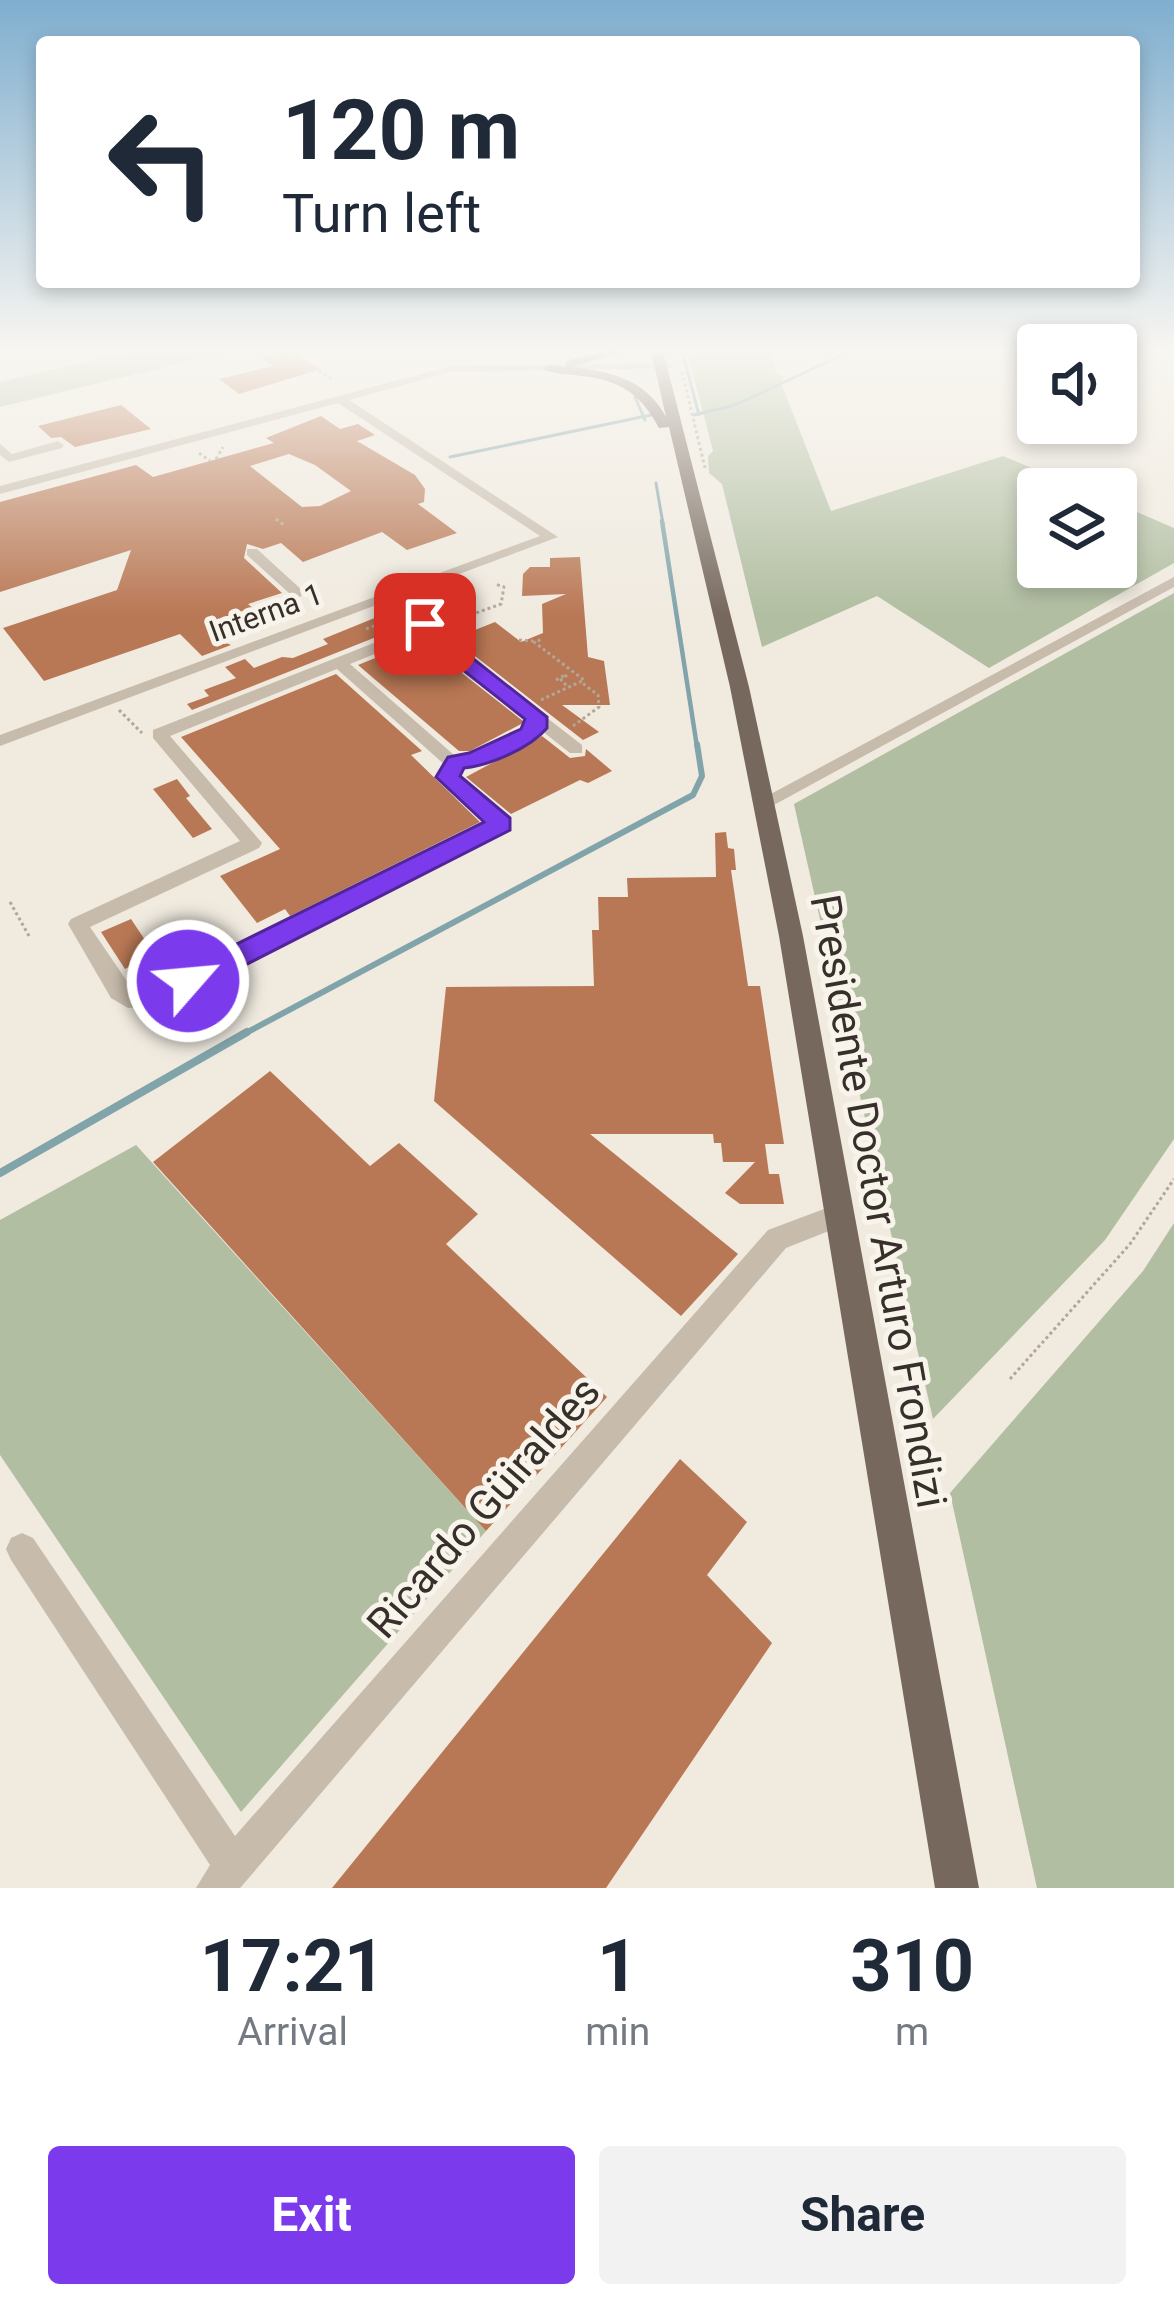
<!DOCTYPE html>
<meta charset="utf-8">
<style>
body{margin:0;font-family:Roboto,sans-serif;background:#f2f2f3;color:#1f2937;height:100vh;display:flex;flex-direction:column;font-size:45px;white-space:nowrap}
*{box-sizing:border-box;margin:0}
p{font-size:39px;color:#747a83}
.icon{flex:none;width:66px;height:66px;fill:none;stroke:currentColor;stroke-width:2;stroke-linecap:round;stroke-linejoin:round}
.map{position:relative;height:1888px;overflow:hidden}
.details{display:flex;flex-direction:column;background:#fff;flex:1}
.details>*{flex:none}
.hud{position:absolute;left:36px;top:36px;width:1104px;height:252px;border-radius:12px;box-shadow:0 6px 18px #0003;background:#fff;color:#1f2937;overflow:hidden}
.fabs{position:absolute;left:1017px;top:324px;display:grid;gap:24px}
.fabs a{display:grid;place-items:center;width:120px;height:120px;border-radius:12px;background:#fff;box-shadow:0 6px 18px #0003;font-size:60px}
.pin{position:absolute;display:grid;place-items:center;width:102px;height:102px;color:#fff;margin:-51px;border-radius:24px;box-shadow:0 6px 18px #0006}
.me{position:absolute;width:132px;margin:-66px;rotate:63deg;stroke-linejoin:round;filter:drop-shadow(0 0 9px #0008)}
.turn{display:flex;align-items:center;gap:42px;height:252px;padding:0 48px;font-size:54px}
.turn .icon{width:156px;height:156px;stroke-width:2.5}
.turn b{display:block;font-size:84px;line-height:102px}
.eta{display:flex;justify-content:space-evenly;align-items:center;height:204px;text-align:center}
.eta b{font-size:72px;font-weight:700;line-height:84px}
.primary-button{display:flex;gap:24px;margin-top:auto;padding:24px 48px}
.primary-button a{flex:1;height:138px;border-radius:12px;background:#7c3aed;color:#fff;font-size:48px;font-weight:700;line-height:138px;text-align:center}
.primary-button a+a{background:#f2f2f3;color:#1f2937}
.map>svg:first-child{display:block}
.green{fill:#b1bea1}
.lines{fill:none;stroke-linecap:round;stroke-linejoin:round}
.stream-far3{stroke:#81a4aa;stroke-width:3}
.stream-far2{stroke:#81a4aa;stroke-width:4.5}
.stream-far1{stroke:#81a4aa;stroke-width:6}
.stream{stroke:#81a4aa;stroke-width:8}
.building{fill:#b97855;fill-rule:evenodd}
.path{stroke:#b3a696;stroke-width:3;stroke-dasharray:3 3;stroke-linecap:butt}
.minor{fill:#c7bbac;fill-rule:evenodd}
.major{fill:#76685d;fill-rule:evenodd}
.route{fill:#7c3aed;stroke:#51269a;stroke-width:3}
.labels{text-anchor:middle;stroke-width:10;stroke-linejoin:round;paint-order:stroke}
.far-street-label{font-size:30px;fill:#362f2a;stroke:#f8f4eb}
.near-street-label{font-size:42px;fill:#362f2a;stroke:#f8f4eb}
</style>
<div class="map">
<svg width="1174" height="1888" viewBox="0 0 1174 1888">
<rect width="100%" height="100%" fill="#f0eadf"/>
<!-- green -->
<g class="green">
<path d="M134,351H232L0,407V382Z"/>
<path d="M687,351H768L777,374L784,377L781,383L831,511L1003,456L1082,489H1038V567H1116V503L1174,528V563L989,668L877,596L762,647L722,484L709,473L708,456L713,451Z"/>
<path d="M1174,593V1139L1105,1240L933,1419L794,804Z"/>
<path d="M136,1145L486,1531L241,1812L0,1455V1220Z"/>
<path d="M1174,1223V1888H1037L950,1493L1143,1271Z"/>
</g>
<g class="lines">
<!-- stream-far3 -->
<g class="stream-far3">
<path d="M682,351L699,415"/>
<path d="M635,397L645,420"/>
<path d="M694,415L735,405L851,351"/>
<path d="M450,457L651,415"/>
<path d="M656,483L663,524"/>
</g>
<!-- stream-far2 -->
<path class="stream-far2" d="M662,521L697,747"/>
<!-- stream-far1 -->
<path class="stream-far1" d="M242,1035L693,795L702,776L697,744"/>
<!-- stream -->
<path class="stream" d="M0,1173L247,1032"/>
</g>
<!-- building -->
<g class="building">
<path d="M289,351L321,369L239,394L219,379L273,366L261,358Z"/>
<path d="M121,405L151,429L75,447L61,437L51,438L38,426Z"/>
<path d="M321,416L340,429L358,424L375,435L357,441L415,475L425,489L424,502L418,504L457,533L407,550L382,532L303,562L281,543L263,549L247,544L244,558L282,593L248,604L255,610L213,626L214,638L231,645L202,656L180,634L44,681L3,628L117,590L131,550L0,592V502L136,465L153,477L274,443L266,438ZM289,454L315,465L351,491L320,506L302,507L250,466Z"/>
<path d="M580,557L588,657L604,661L610,705H562L599,732L583,740L448,635L467,624L475,630L495,622L521,642L543,633L542,604L566,594L522,596L523,574L530,567H550V558Z"/>
<path d="M404,606L417,617L414,622L192,710L187,704L209,696L204,690L236,678L225,667L245,659L254,668L282,657L293,658L328,644L323,639Z"/>
<path d="M420,640L523,721V723L470,751H459L358,665Z"/>
<path d="M336,674L422,751L411,755L480,822L290,916L285,909L257,923L220,876L280,849L181,737Z"/>
<path d="M542,736L570,758L585,756L586,749L612,771L588,783L580,780L511,814L466,777Z"/>
<path d="M177,779L190,796L186,798L212,829L193,838L153,789Z"/>
<path d="M726,832L728,848L734,849L736,870H731L748,986H760L784,1144H765L769,1174H779L784,1204H740L725,1193L755,1162H723L721,1143H714L713,1134H590L738,1254L681,1316L434,1101L446,987L594,986L592,930H599L598,897H628L627,878L716,877L715,833Z"/>
<path d="M131,919L169,976L149,986L134,964L125,969L101,932Z"/>
<path d="M270,1071L370,1166L399,1143L478,1214L446,1244L607,1397L486,1531L153,1162Z"/>
<path d="M680,1459L747,1522L707,1575L772,1643L606,1888H332Z"/>
</g>
<g class="lines">
<!-- path -->
<g class="path">
<path d="M291,351L318,369L305,373"/>
<path d="M281,353L286,351"/>
<path d="M319,371L333,380"/>
<path d="M682,372L705,468"/>
<path d="M199,453L210,461"/>
<path d="M216,459L223,447"/>
<path d="M276,519L284,525"/>
<path d="M448,623L501,604L504,587L495,584"/>
<path d="M454,623L463,629"/>
<path d="M366,629L408,613"/>
<path d="M519,640L533,641"/>
<path d="M567,675L561,680L568,687"/>
<path d="M556,680L565,675"/>
<path d="M541,700L584,680L534,642L543,639"/>
<path d="M119,710L142,733"/>
<path d="M573,726L599,707L598,695L581,682"/>
<path d="M10,902L29,936"/>
<path d="M1010,1379L1130,1244L1174,1179"/>
</g>
<!-- minor -->
<g class="minor">
<path d="M669,363L673,368L451,372L349,400L558,537L0,746V735L540,536L338,403L0,494V486L451,366Z"/>
<path d="M58,441L64,445L62,448L9,462L0,455V444L12,454Z"/>
<path d="M247,549H257L304,592C286,617 248,636 217,635V629L278,607L289,593L247,555Z"/>
<path d="M1174,577V587L772,806L765,808L756,802Z"/>
<path d="M429,611L437,616L431,628L582,745V753H570L542,731L480,764L463,766L458,776L508,820L510,824L508,828L161,1005L128,1008L111,998L68,924L71,919L240,841L153,738V730L417,626L424,613ZM421,635L528,719L527,726L471,755H454L350,664ZM337,669L445,765L439,777L442,781L488,823L150,990H133L90,927L259,848L262,843L170,736Z"/>
<path d="M840,1203L849,1207L853,1215L849,1223L786,1248L247,1880L240,1888H196L210,1865L11,1560L6,1549L11,1538L22,1533L33,1538L235,1836L768,1230Z"/>
</g>
<!-- major -->
<path class="major" d="M605,351H626L572,367C610,371 647,380 666,417L651,351H663L749,687L803,936L979,1888H935L779,936L730,687L669,427L659,428C641,394 620,380 581,376C568,374 554,374 543,369L549,365L566,367V361Z"/>
</g>
<!-- sky -->
<linearGradient id="sky" x2="0" y2="1"><stop stop-color="#7faecf"/><stop offset="0.57" stop-color="#f8f6f1"/><stop offset="1" stop-color="#f8f6f1" stop-opacity="0"/></linearGradient>
<rect width="1174" height="615" fill="url(#sky)"/>
<!-- route -->
<path class="route" d="M418,619H432L433,627L547,717V728C530,748 491,765 464,768L460,776L510,818V830L198,989H178L174,981L178,973L484,822L436,777L448,757L469,753L521,729L525,719L416,633L413,629Z"/>
<g class="labels">
<!-- far-street labels -->
<g class="far-street-label">
<text transform="translate(266 613) rotate(-20)" y="10">Interna 1</text>
</g>
<!-- near-street labels -->
<g class="near-street-label">
<text transform="translate(879 1201) rotate(80)" y="15">Presidente Doctor Arturo Frondizi</text>
<text transform="translate(483 1507) rotate(-49)" y="15">Ricardo Güiraldes</text>
</g>
</g>
</svg>
<div class="fabs">
<a><svg class="icon" aria-label="sound" viewBox="0 0 24 24"><path d="M4 9h4l5-4v14l-5-4H4zM17 9q2 3 0 6"/></svg></a>
<a><svg class="icon" aria-label="layers" viewBox="0 0 24 24"><path d="M12 4l9 5-9 5-9-5zM3 14l9 5 9-5"/></svg></a>
</div>
<div class="pin" style="left:425px;top:624px;background:#d93025"><svg class="icon" aria-label="arrive" viewBox="0 0 24 24"><path d="M6 21V4h12l-3 4 3 4H6"/></svg></div>
<svg class="me" style="left:188px;top:981px" viewBox="-20 -20 40 40"><circle r="17" fill="#7c3aed" stroke="#fff" stroke-width="3"/><path d="M0-11L8 9 0 5-8 9z" fill="#fff"/></svg>
<div class="hud">
<div class="turn"><svg class="icon" aria-label="left" viewBox="0 0 24 24"><path d="M17 20v-9H6M10 6l-5 5 5 5"/></svg><div><b>120 m</b>Turn left</div></div>
</div>
</div>
<section class="details">
<div class="eta">
<div><b>17:21</b><p>Arrival</p></div>
<div><b>1</b><p>min</p></div>
<div><b>310</b><p>m</p></div>
</div>
<div class="primary-button"><a>Exit</a><a>Share</a></div>
</section>
